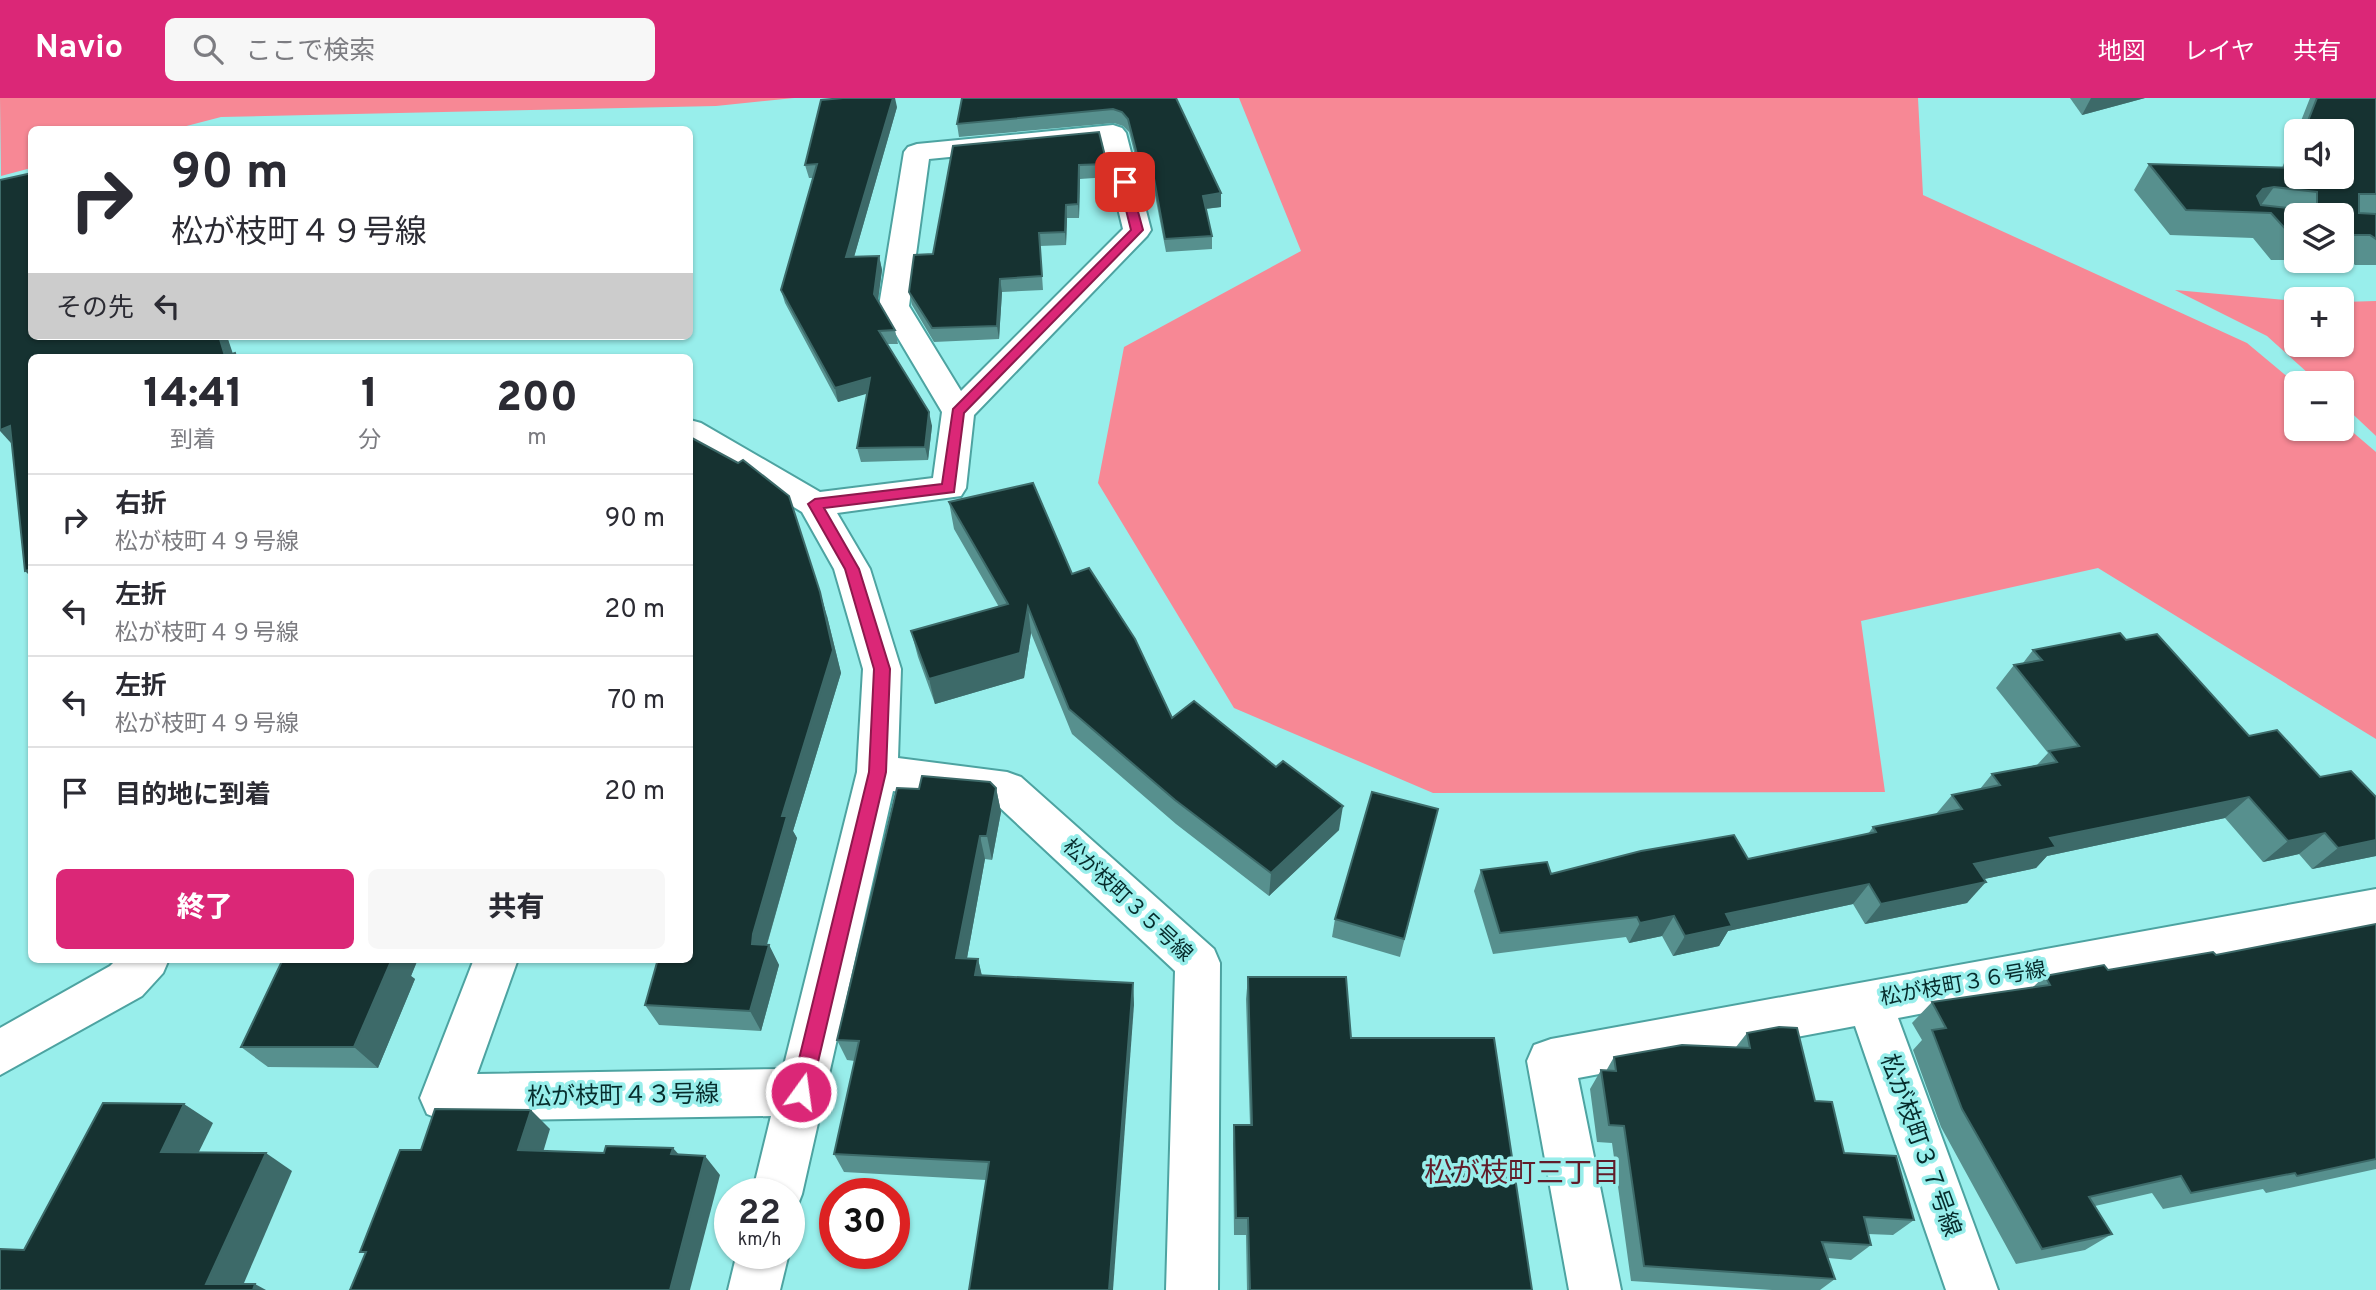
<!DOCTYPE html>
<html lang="ja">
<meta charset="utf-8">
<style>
body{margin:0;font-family:Overpass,"Noto Sans JP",sans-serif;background:#f7f7f7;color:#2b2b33;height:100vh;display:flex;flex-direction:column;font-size:26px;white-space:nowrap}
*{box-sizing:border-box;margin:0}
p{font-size:23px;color:#7c7c81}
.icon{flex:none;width:38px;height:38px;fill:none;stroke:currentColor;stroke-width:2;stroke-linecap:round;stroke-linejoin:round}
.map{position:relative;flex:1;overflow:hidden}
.panel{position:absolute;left:28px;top:256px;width:665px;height:609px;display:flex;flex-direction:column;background:#fff;border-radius:10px;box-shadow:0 2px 5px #0004}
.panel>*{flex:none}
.guide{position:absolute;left:28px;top:28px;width:665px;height:214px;border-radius:10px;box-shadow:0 2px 5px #0004;background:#fff;color:#2b2b33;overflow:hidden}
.fabs{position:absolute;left:2284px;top:21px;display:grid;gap:14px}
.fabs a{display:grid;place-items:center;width:70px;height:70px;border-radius:10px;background:#fff;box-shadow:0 2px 5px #0004;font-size:35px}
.speed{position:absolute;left:714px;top:1080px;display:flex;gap:14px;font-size:35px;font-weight:700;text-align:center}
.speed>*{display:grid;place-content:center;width:91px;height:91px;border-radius:50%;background:#fff;box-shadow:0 2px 5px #0004;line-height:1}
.speed small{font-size:18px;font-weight:400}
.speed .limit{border:10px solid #d22;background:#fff;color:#111}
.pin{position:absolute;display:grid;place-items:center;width:60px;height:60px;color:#fff;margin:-30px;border-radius:14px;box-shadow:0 4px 10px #0006}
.me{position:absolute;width:77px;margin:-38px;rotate:14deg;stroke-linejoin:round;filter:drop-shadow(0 0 5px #0008)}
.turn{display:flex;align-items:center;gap:24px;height:147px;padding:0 28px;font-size:32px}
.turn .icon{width:91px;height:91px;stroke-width:2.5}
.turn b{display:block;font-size:49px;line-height:60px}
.then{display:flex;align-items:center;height:66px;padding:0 28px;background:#0003;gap:14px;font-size:26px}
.eta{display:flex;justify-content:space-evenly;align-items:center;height:119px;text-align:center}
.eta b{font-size:42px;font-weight:800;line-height:49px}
.button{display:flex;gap:14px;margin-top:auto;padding:14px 28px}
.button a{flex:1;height:80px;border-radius:10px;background:#db2777;color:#fff;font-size:28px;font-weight:800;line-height:80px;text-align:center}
.button a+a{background:#f7f7f7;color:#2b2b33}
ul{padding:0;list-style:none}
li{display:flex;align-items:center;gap:21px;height:91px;padding:0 28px;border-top:2px solid #e1e1e2}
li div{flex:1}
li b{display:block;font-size:26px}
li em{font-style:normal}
header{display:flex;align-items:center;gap:42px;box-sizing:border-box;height:98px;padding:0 35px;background:#db2777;color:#fff}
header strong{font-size:33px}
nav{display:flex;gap:38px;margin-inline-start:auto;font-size:24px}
.search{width:490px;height:63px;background:#f7f7f7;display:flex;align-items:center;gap:18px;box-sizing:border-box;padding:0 24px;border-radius:10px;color:#7c7c81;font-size:26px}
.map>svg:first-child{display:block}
.forest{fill:#f78895}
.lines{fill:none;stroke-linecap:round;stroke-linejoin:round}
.minor-casing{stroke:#4da3a1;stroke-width:4}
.minor{fill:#fff;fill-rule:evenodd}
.wall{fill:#57908e}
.shaded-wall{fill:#3d6a69}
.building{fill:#163231;stroke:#3d6a69;stroke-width:2;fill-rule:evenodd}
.route{fill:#db2777;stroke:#8e194d;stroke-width:2}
.labels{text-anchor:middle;stroke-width:7;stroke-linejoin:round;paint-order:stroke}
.street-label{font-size:21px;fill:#062c2c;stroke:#98eeeb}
.near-street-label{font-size:24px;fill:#062c2c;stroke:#98eeeb}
.near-neighbourhood-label{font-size:28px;fill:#611c29;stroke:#98eeeb}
</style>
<header>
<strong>Navio</strong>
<div class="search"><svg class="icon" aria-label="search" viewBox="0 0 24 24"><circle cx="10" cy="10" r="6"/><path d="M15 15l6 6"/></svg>ここで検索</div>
<nav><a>地図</a><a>レイヤ</a><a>共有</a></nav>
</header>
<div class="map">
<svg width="2376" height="1192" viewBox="0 0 2376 1192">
<rect width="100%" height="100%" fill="#98eeeb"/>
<!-- forest -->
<g class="forest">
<path d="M0,0H794L716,8L221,19L175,31L32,32L31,70L1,78Z"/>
<path d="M1239,0H1918L1923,97L2247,245L2296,286V331H2342V325L2376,354V641L2098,470L1861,523L1885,694L1433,695L1234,610L1098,385L1124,249L1301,153Z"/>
<path d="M2175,192L2296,203V247H2342V204L2376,203V338L2342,306V285H2319L2267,238Z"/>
</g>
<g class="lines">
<!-- minor casing -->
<g class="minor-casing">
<g id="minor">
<path d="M1113,27L1122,30L1126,35L1151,132L1147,138L974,317L966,390L961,398L837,415L870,471L901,571L898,660L1007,674L1021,679L1214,851L1220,865L1218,1192H1166L1175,873L996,706L893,693L802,1096L795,1114L789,1116V1096H752L771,1018L444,1023L427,1016L420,1000L474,861H518L477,976L783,971L857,674L863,571L834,471L802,414L690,346V322L701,325L820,394L933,380L942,314L879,208L904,54L908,49L917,46ZM1102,44L1123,131L961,293L909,208L929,61Z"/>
<path d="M2376,791V829L1898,920L1998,1192H1946L1855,928L1578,980L1621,1192H1569L1527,963L1534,947L1551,941Z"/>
<path d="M117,861H169L163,875L142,898L0,977V930L110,868Z"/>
<path d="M737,1155H789L780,1192H728Z"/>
</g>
</g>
<!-- minor -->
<use href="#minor" class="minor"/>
</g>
<!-- wall -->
<g class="wall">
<path d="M1176,0L1221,95V109L1206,111L1212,138V151L1166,154L1151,77H1140L1129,34L1123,28L1114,25L959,39L957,26Z"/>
<path d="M2070,0H2145L2082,17Z"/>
<path d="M2310,0H2376V167H2355L2350,162H2342V117H2296V162H2271L2253,140L2170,137L2134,92L2149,66L2282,70L2296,35V79H2342V33H2297Z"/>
<path d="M897,9L854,159L879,158L882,172L878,202L895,232L898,246H887L932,328L928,362L861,364L857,350L867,295L838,304L785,205L781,192L814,80H809L805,67Z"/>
<path d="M953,48L1107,66L1108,79L1080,81L1079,120H1067L1066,147L1040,148L1043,192L1002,194L999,241L934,244L912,207L909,194L933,156Z"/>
<path d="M949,404L1072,476L1172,620L1339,732L1269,798L1176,726L1072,636L1031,535L1024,580L935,606L918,559L911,533L999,509L954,431Z"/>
<path d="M827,518L841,575L793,733L797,740L767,847H769L779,867L761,933L659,927L645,907Z"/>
<path d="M2126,542L2249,638L2376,758L2312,771L2299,756L2263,764L2225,720L2047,758L2036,770L1984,781L1967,805L1865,826L1853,806L1728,833L1719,848L1673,858L1662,838L1629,845L1626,839L1493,856L1474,793L1481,772L1551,776L1748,761L1868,736L1873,729L1936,716L1952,697L1980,691L1992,676L2037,667L2048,655L1996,590L2014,567L2023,565L2033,552Z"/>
<path d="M996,690L1001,714L992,762L985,761L967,860L978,861L982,878L1133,885L1134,907L986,1082L844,1074L834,1056L855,963L847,962L837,942L919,691Z"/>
<path d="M1438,711L1400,859L1332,839L1335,821Z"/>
<path d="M2376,826V1071L2266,1095L2263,1091L2163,1111L2152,1095L2095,1108L2112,1136L2085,1152L2016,1166L1941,1029L1913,952L1922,942L1912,925L1932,904L2033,889L2045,878L2108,872L2216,857Z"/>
<path d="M283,861H418L411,878L415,881L378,970L268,969L241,949Z"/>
<path d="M1248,879L1351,940L1532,1192H1247L1246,1137H1234L1233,1046L1234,1027H1250L1246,901Z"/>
<path d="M1747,935L1815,1003L1844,1055L1914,1122L1893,1137L1868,1136L1871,1147L1851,1162L1828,1160L1835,1181L1820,1192H1772L1631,1183L1612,1045L1597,1044L1590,991L1601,972L1606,973L1614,959L1736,949Z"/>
</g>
<!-- shaded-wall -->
<g class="shaded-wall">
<path d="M893,0H895L897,9L850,173L846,159Z"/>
<path d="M2091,0H2145L2082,17Z"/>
<path d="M1079,67L1080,81L1079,120L1078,106Z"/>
<path d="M2274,89L2256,114L2257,98L2263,91Z"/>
<path d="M1221,95V109L1203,111V98Z"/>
<path d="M1066,107L1067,120L1066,147L1065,134Z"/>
<path d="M879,158L882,172L877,209L874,196Z"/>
<path d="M1000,181L1002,194L999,241L997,228Z"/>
<path d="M219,238H227L234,259H226Z"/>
<path d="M870,280L873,294L838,304L835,290Z"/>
<path d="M929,314L932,328L928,362L925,349Z"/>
<path d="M10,328L21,356L0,333V332Z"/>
<path d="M32,471V480L25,473Z"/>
<path d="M820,494L827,518L841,575L793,733L797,740L764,856L752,846L753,836L782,718Z"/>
<path d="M1028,509L1031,535L1024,580L935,606L929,581Z"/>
<path d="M996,690L1001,714L992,762L987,738Z"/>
<path d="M2249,699L2225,720L2047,758L2036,770L1956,787L1974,766L2050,740Z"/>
<path d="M1343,708L1339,732L1269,798L1271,775Z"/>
<path d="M2325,735L2299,756L2263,764L2288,743Z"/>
<path d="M980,738L985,761L963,882L956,860Z"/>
<path d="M2376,742V758L2312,771L2338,750Z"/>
<path d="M1986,784L1967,805L1865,826L1881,806Z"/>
<path d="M1869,786L1853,806L1728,833L1719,848L1673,858L1685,838L1726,816Z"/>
<path d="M1674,818L1662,838L1629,845L1640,825Z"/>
<path d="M769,847L779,867L761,933L750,913Z"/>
<path d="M390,861H418L411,878L415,881L378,970L354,949Z"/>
<path d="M978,861L983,883L975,877Z"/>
<path d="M1133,885L1134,907L1113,1192H1109Z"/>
<path d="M184,1006L213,1025L190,1072L161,1054Z"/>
<path d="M531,1012L550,1031L538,1071L518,1052Z"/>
<path d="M673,1050L689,1068L671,1056Z"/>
<path d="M266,1055L292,1073L241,1192L206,1186Z"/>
<path d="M705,1058L720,1077L690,1192H670Z"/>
<path d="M255,1186L266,1192H253Z"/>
</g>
<!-- building -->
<g class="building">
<path d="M843,0H893L846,159L879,158L874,196L895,232L879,233L929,314L925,349L857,350L870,280L835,290L781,192L817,66L805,67L821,2Z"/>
<path d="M962,0H1176L1221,95L1203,98L1212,138L1165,141L1151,64H1139L1128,21L1122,14L1113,11L957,26Z"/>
<path d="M2317,0H2376V96H2359V115L2376,116V141L2370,137H2342V117H2296V136H2290L2271,115L2186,112L2149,66L2296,70V79H2342V33H2304ZM2274,89L2317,94V110L2314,113L2261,107L2257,98L2263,91Z"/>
<path d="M1099,34L1107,66L1079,67L1078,106L1066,107L1065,134L1039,135L1042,178L1000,181L997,228L932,230L909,194L914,157L933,156L953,48Z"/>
<path d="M32,75V238H219L225,258L235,255L236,259H32V471L25,473L10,328L0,332V82Z"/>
<path d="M690,339L738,365L743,362L789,398L820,494L833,552L782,718H787L753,836L752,846L769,847L750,913L645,907L658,861H690Z"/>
<path d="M1033,385L1072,476L1089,470L1135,541L1172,620L1194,603L1276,669L1283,663L1343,708L1271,775L1175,702L1069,611L1028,509L1020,555L929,581L911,533L1008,506L949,404Z"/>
<path d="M2120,535L2126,542L2157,536L2249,638L2277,632L2320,679L2351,673L2376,699V742L2338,750L2325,735L2288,743L2249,699L2050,740L2056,749L1974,766L1986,784L1881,806L1869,786L1726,816L1732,828L1685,838L1674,818L1640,825L1637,819L1500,835L1481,772L1547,764L1551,776L1641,753L1734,737L1748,761L1876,734L1873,729L1962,711L1952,697L2000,687L1992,676L2057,664L2049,653L2079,648L2014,567L2042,562L2033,552Z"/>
<path d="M922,678L990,684L996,690L987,738H980L956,860L978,861L975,877L1133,885L1109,1192H969L989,1064L834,1056L859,943L837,942L897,690L919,691Z"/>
<path d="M1372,694L1438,711L1404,841L1335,821Z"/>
<path d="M2376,826V1061L2297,1078L2295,1075L2191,1095L2181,1078L2089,1099L2112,1136L2042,1151L1962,1011L1932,932L1946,930L1932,904L2050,887L2045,878L2104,867L2108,872L2213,854L2216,857Z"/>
<path d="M283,861H392L354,949H241Z"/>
<path d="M1248,879H1346L1351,940H1494L1532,1192H1250L1248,1120H1236L1234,1027H1252Z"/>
<path d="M1779,929L1797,930L1815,1003L1832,1004L1844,1055L1896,1058L1914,1122L1864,1119L1871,1147L1822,1144L1835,1181L1644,1168L1624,1028L1609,1027L1601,972L1616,973L1614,959L1682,947L1750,950L1747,935Z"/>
<path d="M103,1005L184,1006L161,1054L266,1055L206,1186H255L253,1192H0V1151L24,1152Z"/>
<path d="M435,1011L531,1012L518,1052L604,1055L606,1048L673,1050L671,1056L705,1058L670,1192H350L366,1154H360L400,1052H421Z"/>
</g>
<!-- route -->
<path class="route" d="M1125,80L1130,84L1143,132L964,315L954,394L824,410L859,471L890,571L886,674L811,994L808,1001L801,1004L794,1001L791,994L869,674L874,571L845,471L808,406L815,401L942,386L953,311L1131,132L1119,84Z"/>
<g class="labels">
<!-- street labels -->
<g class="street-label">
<text transform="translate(1128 802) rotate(43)" y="7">松が枝町３５号線</text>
<text transform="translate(1963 885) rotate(-10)" y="7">松が枝町３６号線</text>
</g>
<!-- near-street labels -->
<g class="near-street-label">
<text transform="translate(623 997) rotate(-1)" y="8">松が枝町４３号線</text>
<text transform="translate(1921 1047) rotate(70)" y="8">松が枝町３７号線</text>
</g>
<!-- near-neighbourhood labels -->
<g class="near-neighbourhood-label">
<text x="1522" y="1084">松が枝町三丁目</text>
</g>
</g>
</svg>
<div class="fabs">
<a><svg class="icon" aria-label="sound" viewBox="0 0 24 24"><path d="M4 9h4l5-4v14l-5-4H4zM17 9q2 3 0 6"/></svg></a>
<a><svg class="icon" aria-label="layers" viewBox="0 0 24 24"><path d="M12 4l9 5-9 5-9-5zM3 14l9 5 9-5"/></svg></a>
<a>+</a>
<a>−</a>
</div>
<div class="speed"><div>22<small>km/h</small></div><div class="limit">30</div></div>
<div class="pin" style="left:1125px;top:84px;background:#d93025"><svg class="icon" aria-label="arrive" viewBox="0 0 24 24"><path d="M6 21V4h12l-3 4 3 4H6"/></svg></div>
<svg class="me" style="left:801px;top:994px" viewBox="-20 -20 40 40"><circle r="17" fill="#db2777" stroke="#fff" stroke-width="3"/><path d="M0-11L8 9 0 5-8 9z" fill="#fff"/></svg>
<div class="guide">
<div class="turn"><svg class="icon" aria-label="right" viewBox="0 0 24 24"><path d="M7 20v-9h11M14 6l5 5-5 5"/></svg><div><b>90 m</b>松が枝町４９号線</div></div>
<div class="then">その先<svg class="icon" aria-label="left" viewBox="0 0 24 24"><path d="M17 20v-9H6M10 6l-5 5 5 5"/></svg></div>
</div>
<section class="panel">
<div class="eta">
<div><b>14:41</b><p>到着</p></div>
<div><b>1</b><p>分</p></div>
<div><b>200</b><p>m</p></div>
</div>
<ul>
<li><svg class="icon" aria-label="right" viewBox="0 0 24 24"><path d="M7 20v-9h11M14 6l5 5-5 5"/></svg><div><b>右折</b><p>松が枝町４９号線</p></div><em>90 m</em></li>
<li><svg class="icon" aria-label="left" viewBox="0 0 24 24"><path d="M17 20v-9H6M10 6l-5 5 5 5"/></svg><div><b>左折</b><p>松が枝町４９号線</p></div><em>20 m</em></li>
<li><svg class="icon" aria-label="left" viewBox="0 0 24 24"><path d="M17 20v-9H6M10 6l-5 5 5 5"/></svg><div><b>左折</b><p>松が枝町４９号線</p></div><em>70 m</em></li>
<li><svg class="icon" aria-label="arrive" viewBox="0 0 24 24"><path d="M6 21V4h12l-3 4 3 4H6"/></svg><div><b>目的地に到着</b></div><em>20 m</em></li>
</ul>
<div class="button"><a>終了</a><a>共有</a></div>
</section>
</div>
